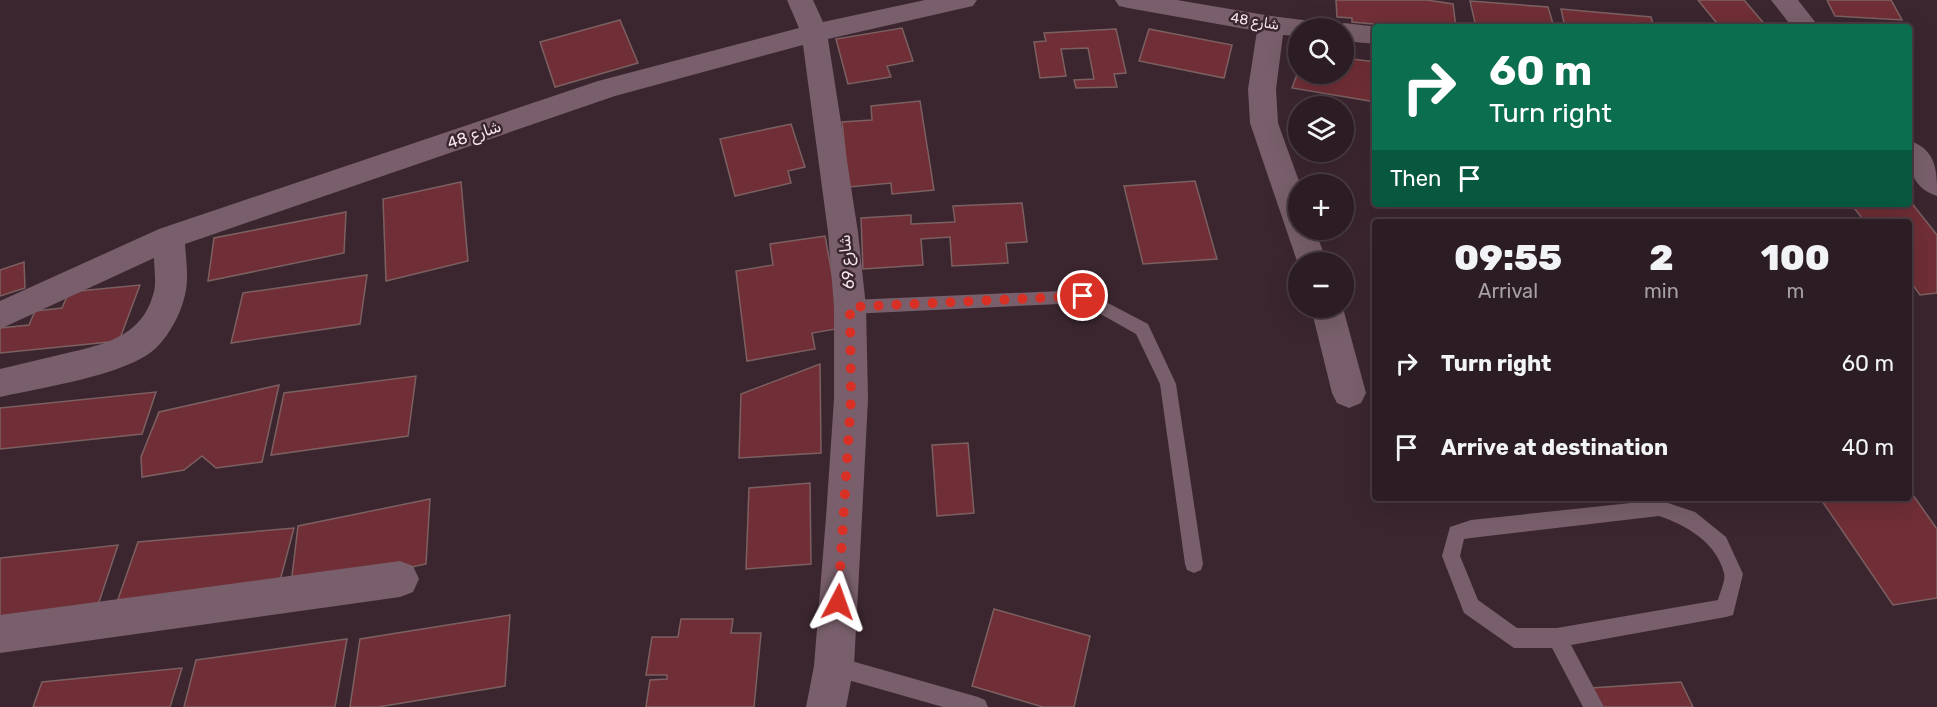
<!DOCTYPE html>
<meta charset="utf-8">
<style>
body{margin:0;font-family:Rubik,Vazirmatn,sans-serif;background:#34252c;color:#f1f3f6;height:100vh;display:flex;flex-direction:column;font-size:22px;white-space:nowrap}
*{box-sizing:border-box;margin:0}
p{font-size:20px;color:#a6a1a6}
.icon{flex:none;width:33px;height:33px;fill:none;stroke:currentColor;stroke-width:2;stroke-linecap:round;stroke-linejoin:round}
.map{position:relative;flex:1;overflow:hidden}
.side{position:absolute;left:1372px;top:219px;width:540px;height:282px;display:flex;flex-direction:column;background:#2c1c24;border-radius:6px;box-shadow:0 6px 24px #0002,0 0 0 2px #483a41}
.side>*{flex:none}
.banner{position:absolute;left:1372px;top:24px;width:540px;height:183px;border-radius:6px;box-shadow:0 6px 24px #0002,0 0 0 2px #483a41;background:#0b6e4f;color:#fff;overflow:hidden}
.tools{position:absolute;left:1288px;top:18px;display:grid;gap:12px}
.tools a{display:grid;place-items:center;width:66px;height:66px;border-radius:50%;background:#2c1c24;box-shadow:0 6px 24px #0002,0 0 0 2px #483a41;font-size:30px}
.pin{position:absolute;display:grid;place-items:center;width:51px;height:51px;color:#fff;margin:-26px;border:3px solid #fff;border-radius:50%;box-shadow:0 2px 6px #0007}
.me{position:absolute;width:66px;margin:-33px;rotate:4deg;stroke-linejoin:round;filter:drop-shadow(0 0 4px #0008)}
.turn{display:flex;align-items:center;gap:21px;height:126px;padding:0 18px;font-size:27px}
.turn .icon{width:78px;height:78px;stroke-width:2.5}
.turn b{display:block;font-size:42px;line-height:51px}
.then{display:flex;align-items:center;height:57px;padding:0 18px;background:#0003;gap:12px;font-size:22px}
.eta{display:flex;justify-content:space-evenly;align-items:center;height:102px;text-align:center}
.eta b{font-size:36px;font-weight:800;line-height:42px}
ul{padding:0;list-style:none}
li{display:flex;align-items:center;gap:18px;height:84px;padding:0 18px}
li div{flex:1}
li b{display:block;font-size:22px}
li em{font-style:normal}
.map>svg:first-child{display:block}
.building{fill:#702e36;stroke:#7c6061;stroke-width:1.5}
.lines{fill:none;stroke-linecap:round;stroke-linejoin:round}
.lane{fill:#785f6b;fill-rule:evenodd}
.street{fill:#785f6b;fill-rule:evenodd}
.route{stroke:#d93025;stroke-width:10;stroke-dasharray:0 18}
.labels{text-anchor:middle;stroke-width:5;stroke-linejoin:round;paint-order:stroke}
.far-street-label{font-size:14px;fill:#f5e7ed;stroke:#3b2630}
.street-label{font-size:16px;fill:#f5e7ed;stroke:#3b2630}
</style>
<div class="map">
<svg width="1937" height="707" viewBox="0 0 1937 707">
<rect width="100%" height="100%" fill="#3b2630"/>
<!-- building -->
<g class="building">
<path d="M1336,0H1427L1453,4L1456,27H1408L1387,24V27L1373,28V24L1352,22V18L1337,17Z"/>
<path d="M1698,0H1744L1767,27H1720Z"/>
<path d="M1827,0H1891L1902,20L1835,16Z"/>
<path d="M1470,1L1548,7L1554,27H1476Z"/>
<path d="M1561,9L1651,17L1654,27H1565Z"/>
<path d="M620,20L638,63L555,87L540,42Z"/>
<path d="M902,28L913,61L887,66L891,77L848,84L836,39Z"/>
<path d="M1116,29L1126,73L1114,74L1117,87L1076,88L1074,80L1094,79L1088,48L1061,49L1066,76L1040,78L1034,42L1046,41L1044,33Z"/>
<path d="M1149,29L1232,45L1224,78L1139,61Z"/>
<path d="M1344,58L1376,62V102L1292,88L1299,69V74H1344Z"/>
<path d="M920,101L934,190L892,194L891,183L849,187L842,122L872,120L871,106Z"/>
<path d="M791,124L805,167L788,171L791,183L735,196L720,139Z"/>
<path d="M1195,181L1217,259L1143,264L1124,186Z"/>
<path d="M461,182L468,261L386,281L383,199Z"/>
<path d="M1910,201L1937,235V293L1920,295L1910,281V222H1865L1851,204H1910Z"/>
<path d="M1022,203L1027,242L1006,243L1008,263L952,266L950,237L921,239L923,265L863,269L861,218L911,215V224L955,222L953,206Z"/>
<path d="M346,212L344,253L208,281L214,238Z"/>
<path d="M825,236L842,328L812,333L815,349L747,361L736,271L773,265L770,244Z"/>
<path d="M24,262L25,288L0,296V270Z"/>
<path d="M367,275L360,324L231,343L243,293Z"/>
<path d="M140,285L119,341L0,353V328L29,325L35,311L62,308L69,292Z"/>
<path d="M820,364L821,453L739,458L741,394Z"/>
<path d="M416,376L408,436L271,455L284,393Z"/>
<path d="M279,385L262,462L216,468L202,456L184,470L142,477L141,457L159,412Z"/>
<path d="M156,392L142,434L0,449V408Z"/>
<path d="M968,443L974,513L937,516L932,445Z"/>
<path d="M810,483L811,564L746,569L749,488Z"/>
<path d="M1910,491L1937,529V598L1893,605L1820,498H1910Z"/>
<path d="M430,499L426,564L290,593L298,526Z"/>
<path d="M294,528L276,596L114,611L138,542Z"/>
<path d="M118,545L94,617L0,628V558Z"/>
<path d="M994,609L1090,636L1074,707H1043L972,686Z"/>
<path d="M510,615L505,686L378,707H350L360,639Z"/>
<path d="M681,619H733L731,633H761L754,707H646L650,680L667,679V675H646L652,637H678Z"/>
<path d="M347,639L335,707H184L196,660Z"/>
<path d="M182,668L170,707H33L42,682Z"/>
<path d="M1681,682L1693,707H1598L1591,688Z"/>
</g>
<g class="lines">
<!-- lane -->
<g class="lane">
<path d="M1083,290L1148,324L1176,384L1203,564L1201,570L1194,573L1187,570L1185,564L1160,384L1136,334L1081,303L850,314L844,312L842,307L844,302L850,300Z"/>
<path d="M1659,500L1695,512L1726,537L1743,574L1733,615L1726,617L1571,645L1604,707H1583L1552,648H1514L1464,613L1442,556L1450,527L1471,520ZM1659,516C1686,525 1716,542 1724,573C1726,580 1720,592 1718,600L1557,628H1517L1478,600L1460,556L1464,539L1471,538Z"/>
<path d="M834,656L978,697L985,700L988,707H943L834,676L827,673L824,666L827,659Z"/>
</g>
<!-- street -->
<g class="street">
<path d="M787,0H813L823,22L925,0H977L973,6L964,8L828,39L858,232L866,307L868,399L862,517L854,666L846,707H806L814,666L826,517L834,399V307L828,232L803,45L615,96L185,244C186,259 189,280 185,295C181,313 170,334 157,347C130,375 39,388 0,397V369C21,364 42,359 63,354C101,345 141,338 153,295C157,284 154,269 154,258L0,329V301L159,229L598,81L799,28Z"/>
<path d="M1115,0H1177L1271,16L1319,22L1323,28H1299V36L1283,35L1276,89L1278,123L1300,184L1299,230H1315L1327,262H1299V267L1250,123L1248,89L1257,31L1128,8L1119,6Z"/>
<path d="M1771,0H1798L1819,27H1792Z"/>
<path d="M1344,23L1379,27H1376V44L1344,41V28H1333Z"/>
<path d="M1910,141C1937,150 1937,172 1937,196C1911,188 1907,165 1910,141Z"/>
<path d="M1311,308H1343L1366,393L1361,403L1349,408L1337,403L1332,393Z"/>
<path d="M400,561L413,566L419,579L413,592L400,597L0,653V615Z"/>
</g>
</g>
<g class="lines">
<!-- route -->
<path class="route" d="M838,602L851,399L850,307L1083,296"/>
</g>
<g class="labels">
<!-- far-street labels -->
<g class="far-street-label">
<text transform="translate(1255 21) rotate(9)" y="5">شارع 48</text>
</g>
<!-- street labels -->
<g class="street-label">
<text transform="translate(474 134) rotate(-19)" y="6">شارع 48</text>
<text transform="translate(846 262) rotate(-95)" y="6">شارع 69</text>
</g>
</g>
</svg>
<div class="tools">
<a><svg class="icon" aria-label="search" viewBox="0 0 24 24"><circle cx="10" cy="10" r="6"/><path d="M15 15l6 6"/></svg></a>
<a><svg class="icon" aria-label="layers" viewBox="0 0 24 24"><path d="M12 4l9 5-9 5-9-5zM3 14l9 5 9-5"/></svg></a>
<a>+</a>
<a>−</a>
</div>
<div class="pin" style="left:1083px;top:296px;background:#d93025"><svg class="icon" aria-label="arrive" viewBox="0 0 24 24"><path d="M6 21V4h12l-3 4 3 4H6"/></svg></div>
<svg class="me" style="left:838px;top:602px" viewBox="-20 -20 40 40"><path d="M0-17L14 15 0 8-14 15z" fill="#d93025" stroke="#fff" stroke-width="4"/></svg>
<div class="banner">
<div class="turn"><svg class="icon" aria-label="right" viewBox="0 0 24 24"><path d="M7 20v-9h11M14 6l5 5-5 5"/></svg><div><b>60 m</b>Turn right</div></div>
<div class="then">Then<svg class="icon" aria-label="arrive" viewBox="0 0 24 24"><path d="M6 21V4h12l-3 4 3 4H6"/></svg></div>
</div>
<section class="side">
<div class="eta">
<div><b>09:55</b><p>Arrival</p></div>
<div><b>2</b><p>min</p></div>
<div><b>100</b><p>m</p></div>
</div>
<ul>
<li><svg class="icon" aria-label="right" viewBox="0 0 24 24"><path d="M7 20v-9h11M14 6l5 5-5 5"/></svg><div><b>Turn right</b></div><em>60 m</em></li>
<li><svg class="icon" aria-label="arrive" viewBox="0 0 24 24"><path d="M6 21V4h12l-3 4 3 4H6"/></svg><div><b>Arrive at destination</b></div><em>40 m</em></li>
</ul>
</section>
</div>
